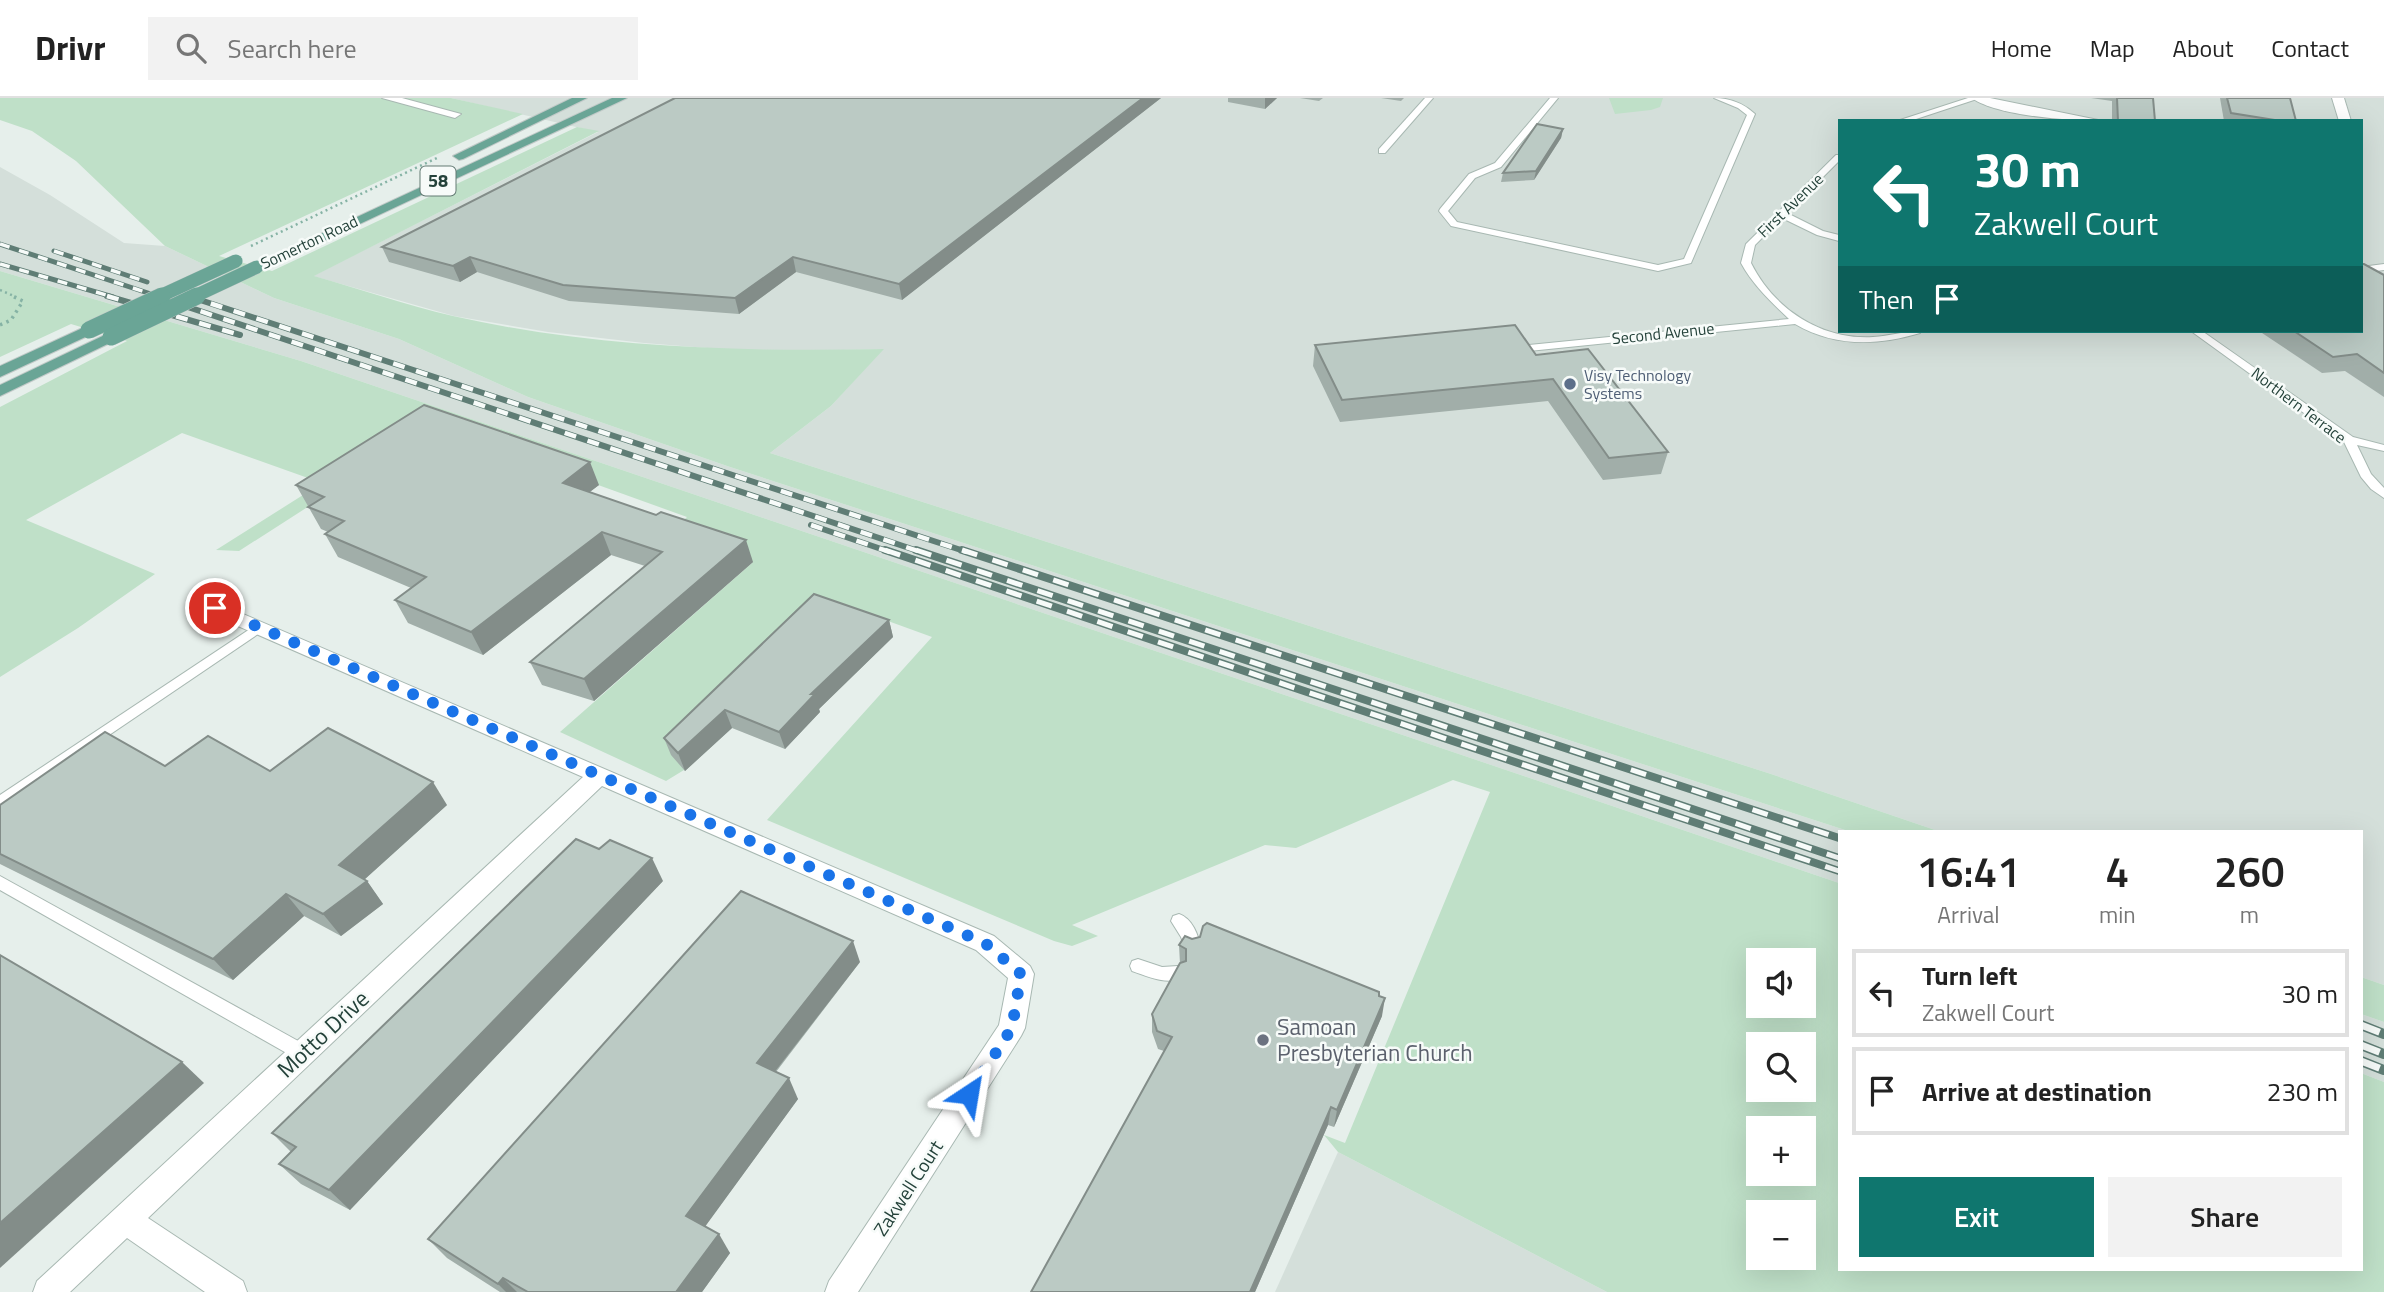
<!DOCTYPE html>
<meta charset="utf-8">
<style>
body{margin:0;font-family:"Titillium Web",sans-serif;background:#f2f2f2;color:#222;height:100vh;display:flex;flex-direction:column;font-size:26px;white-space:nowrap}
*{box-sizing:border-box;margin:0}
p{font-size:23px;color:#767676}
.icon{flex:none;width:38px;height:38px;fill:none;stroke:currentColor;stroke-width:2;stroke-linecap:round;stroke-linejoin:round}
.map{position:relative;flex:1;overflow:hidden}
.details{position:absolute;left:1838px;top:732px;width:525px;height:441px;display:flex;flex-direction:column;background:#fff;border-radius:0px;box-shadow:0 7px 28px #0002}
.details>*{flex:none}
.top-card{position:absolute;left:1838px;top:21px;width:525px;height:214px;border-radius:0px;box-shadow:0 7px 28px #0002;background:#0f766e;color:#fff;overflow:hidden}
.fabs{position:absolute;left:1746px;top:850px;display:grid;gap:14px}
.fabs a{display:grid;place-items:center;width:70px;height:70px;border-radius:0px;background:#fff;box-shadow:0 7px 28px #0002;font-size:35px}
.pin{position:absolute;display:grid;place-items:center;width:60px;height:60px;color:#fff;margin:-30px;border:4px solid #fff;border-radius:50%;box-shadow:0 2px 7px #0007}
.me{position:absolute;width:77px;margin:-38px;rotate:33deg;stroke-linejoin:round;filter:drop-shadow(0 0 5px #0008)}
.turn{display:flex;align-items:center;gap:24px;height:147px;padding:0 21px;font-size:32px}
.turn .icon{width:91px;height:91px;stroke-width:2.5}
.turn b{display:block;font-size:49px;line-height:60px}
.then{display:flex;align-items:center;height:66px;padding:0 21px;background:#0003;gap:14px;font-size:26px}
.eta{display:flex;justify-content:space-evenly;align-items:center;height:119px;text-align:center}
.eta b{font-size:42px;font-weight:600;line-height:49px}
.action{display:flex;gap:14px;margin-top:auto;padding:14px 21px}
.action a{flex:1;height:80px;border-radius:0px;background:#0f766e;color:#fff;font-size:28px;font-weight:600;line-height:80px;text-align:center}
.action a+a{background:#f2f2f2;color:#222}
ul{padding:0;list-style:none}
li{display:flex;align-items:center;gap:21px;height:88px;margin:0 14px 10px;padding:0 7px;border:4px solid #e0e0e0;border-radius:0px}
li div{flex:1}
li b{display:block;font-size:26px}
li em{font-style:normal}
header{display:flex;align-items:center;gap:42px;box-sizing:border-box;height:98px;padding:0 35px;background:#fff;border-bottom:2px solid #e0e0e0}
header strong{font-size:33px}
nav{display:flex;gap:38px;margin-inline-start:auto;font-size:24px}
.search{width:490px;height:63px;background:#f2f2f2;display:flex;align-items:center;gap:18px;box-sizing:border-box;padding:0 24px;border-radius:0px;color:#767676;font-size:26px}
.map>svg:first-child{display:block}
.built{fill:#d4dfda;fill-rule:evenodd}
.green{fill:#bfe0c8;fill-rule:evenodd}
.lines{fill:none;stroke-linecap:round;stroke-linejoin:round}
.service-casing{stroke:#a8b8b2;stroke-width:2}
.minor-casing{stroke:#a8b8b2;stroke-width:2}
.primary-casing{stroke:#c2cac8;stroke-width:2}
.path-far1{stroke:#86b3a5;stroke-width:2.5;stroke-dasharray:2 3.5;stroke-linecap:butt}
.path{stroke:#86b3a5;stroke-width:3.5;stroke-dasharray:2.5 4.5;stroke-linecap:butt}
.service{fill:#fff;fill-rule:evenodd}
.minor{fill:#fff;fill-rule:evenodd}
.primary{fill:#6aa596;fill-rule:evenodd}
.rail-far3-casing{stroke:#5f7d75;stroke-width:5}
.rail-far2-casing{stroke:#5f7d75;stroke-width:6}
.rail-far1-casing{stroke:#5f7d75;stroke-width:8}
.rail-casing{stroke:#5f7d75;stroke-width:10}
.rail-far3{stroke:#f7fbf9;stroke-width:3.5;stroke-dasharray:10;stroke-linecap:butt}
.rail-far2{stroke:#f7fbf9;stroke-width:4.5;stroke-dasharray:12;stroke-linecap:butt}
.rail-far1{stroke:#f7fbf9;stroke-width:5;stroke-dasharray:16;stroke-linecap:butt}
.rail{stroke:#f7fbf9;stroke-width:7;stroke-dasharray:20;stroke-linecap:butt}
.primary-bridge-far1-casing{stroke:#c2cac8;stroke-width:14;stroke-linecap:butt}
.primary-bridge-casing{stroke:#c2cac8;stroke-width:18;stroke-linecap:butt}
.primary-bridge-far1{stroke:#6aa596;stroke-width:13}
.primary-bridge{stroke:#6aa596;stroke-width:17}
.wall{fill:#a1aea9}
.shaded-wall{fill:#838d89}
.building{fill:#bbcac4;stroke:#838d89;stroke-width:2}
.route{stroke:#1a73e8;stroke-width:12;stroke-dasharray:0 21.6}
.service-dot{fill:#5c6f8a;stroke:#f7fbf9;stroke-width:2.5}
.worship-dot{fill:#6b7280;stroke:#f7fbf9;stroke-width:2.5}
.labels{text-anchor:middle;stroke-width:5;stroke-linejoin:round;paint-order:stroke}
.far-street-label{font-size:16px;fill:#24423a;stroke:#f7fbf9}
.far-service-label{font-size:16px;fill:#4e5e75;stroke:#f7fbf9;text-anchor:start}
.shield{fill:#f7fbf9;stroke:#637a73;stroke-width:2}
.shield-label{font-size:18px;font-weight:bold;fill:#24423a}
.street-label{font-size:19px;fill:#24423a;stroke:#f7fbf9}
.near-worship-label{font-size:23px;fill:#5b616d;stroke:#f7fbf9;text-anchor:start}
.near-street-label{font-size:23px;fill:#24423a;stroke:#f7fbf9}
</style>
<header>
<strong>Drivr</strong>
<div class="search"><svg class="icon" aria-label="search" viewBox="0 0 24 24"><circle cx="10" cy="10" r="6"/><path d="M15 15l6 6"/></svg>Search here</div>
<nav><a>Home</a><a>Map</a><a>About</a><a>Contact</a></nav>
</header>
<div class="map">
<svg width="2384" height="1194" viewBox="0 0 2384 1194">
<rect width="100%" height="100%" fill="#e6efeb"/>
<!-- built -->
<g class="built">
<path d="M451,0H2384V887L2361,879V733H1938L1768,675L770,355L831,308L883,251L758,254L644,245L548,234L454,218L313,178L598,34ZM1839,23H2361V233H1839Z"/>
<path d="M0,69L50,97L124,145L165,148L274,200L399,241L528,299L730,369L1848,733H1839V785L301,263L0,173Z"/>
<path d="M2361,916L2384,924V984L2361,975Z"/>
<path d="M1338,1054L1607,1194H1275Z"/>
</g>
<!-- green -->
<g class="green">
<path d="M0,0H451L523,16L219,158L272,173L577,29L599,33L314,178C360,191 406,207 453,218C594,250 740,254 884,251L831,308L770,355L1768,675L1938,733H1848L730,369L528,299L399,241L274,200L165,148L76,63L32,33L0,22Z"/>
<path d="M1609,0H1663L1660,9L1651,12L1615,16Z"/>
<path d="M0,173L301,263L1839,785V1171H2361V975L2384,984V1194H1607L1338,1054L1324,1037L1345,1045L1490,694L1453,682L1296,750L1265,747L1072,827L1098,838L1072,848L1054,843L767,722L932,539L877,519L818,514L710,650L684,672L666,683L560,634L752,465L669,436L687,419L434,328L239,453L216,452L322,385L182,335L26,422L155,476L78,530L0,579V309L127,243L71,226L0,259ZM1759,863H1804V908H1759ZM1759,947H1804V992H1759ZM1759,1031H1804V1076H1759ZM1759,1115H1804V1160H1759Z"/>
<path d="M2361,879L2384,887V924L2361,916Z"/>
</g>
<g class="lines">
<!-- service casing -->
<g class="service-casing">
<g id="service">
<path d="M1425,0H1433L1385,55H1379V51Z"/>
<path d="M1550,0H1558L1501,69L1475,80L1448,113L1457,124L1658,167L1684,161L1747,17L1738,10L1714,0C1730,0 1743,5 1755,16L1691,165L1658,173L1451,128L1439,113L1440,111L1469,76L1495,65Z"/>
<path d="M1968,0H1980L1910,23H1897Z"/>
<path d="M1836,57H1839V63L1787,115L1823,133L1839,137V143L1817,137L1782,120L1755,147L1751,165C1774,211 1821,242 1873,239C1889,238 1904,233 1921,233L1920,235C1877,248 1834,249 1795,226L1529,253L1524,250L1529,247L1789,221C1771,204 1753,187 1741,165L1746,146Z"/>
<path d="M2384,166V172L2361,175V169Z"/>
<path d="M2191,233H2202L2353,339L2384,347V353L2357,347L2371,376L2384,390V400L2371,391L2361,379L2344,344Z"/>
<path d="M259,525L266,529L264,532L0,711V697Z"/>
<path d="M0,778L309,949L312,955L309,961L303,963L297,961L0,792Z"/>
<path d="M1179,816C1193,821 1198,837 1201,850L1199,855L1193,857L1187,855L1181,839L1171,823L1173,818Z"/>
<path d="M1138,861L1162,869L1178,868L1184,870L1186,875L1184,880C1166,887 1149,879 1132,873L1130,868L1132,863Z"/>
</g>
</g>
<!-- minor casing -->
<g class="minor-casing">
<g id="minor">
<path d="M382,0H402L461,16L455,20Z"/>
<path d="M1972,0H1990L2103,23C2072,23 1996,18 1972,0Z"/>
<path d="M2332,0H2344L2351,23H2339Z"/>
<path d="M215,504L994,838L1030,868L1034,876L1025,930L1021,938L858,1194H825L829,1183L999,927L1008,880L976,852L602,688L148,1120L243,1183L247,1194H205L127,1140L70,1194H33L37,1183L583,679L208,515L205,510L208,505Z"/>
</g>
</g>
<!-- primary casing -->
<g class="primary-casing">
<g id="primary">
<path d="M572,0H587L463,61L459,62L453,58Z"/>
<path d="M612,0H627L262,172L257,173L250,169Z"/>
<path d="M89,227L97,232L94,235L0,279V268Z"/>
<path d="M111,234L119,239L116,242L0,298V287Z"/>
</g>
</g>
<!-- path-far1 -->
<g class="path-far1">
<path d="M251,148L439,59"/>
<path d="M0,192L16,199"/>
</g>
<!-- path -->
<path class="path" d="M0,227L11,222L23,203L12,198"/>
<!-- service -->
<use href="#service" class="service"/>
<!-- minor -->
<use href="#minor" class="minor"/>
<!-- primary -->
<use href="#primary" class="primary"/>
<!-- rail-far3 casing -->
<g class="rail-far3-casing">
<g id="rail-far3">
<path d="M0,146L160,199"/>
<path d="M54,153L147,184"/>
<path d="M0,166L113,199"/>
<path d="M180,195L194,199"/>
</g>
</g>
<!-- rail-far2 casing -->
<g class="rail-far2-casing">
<g id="rail-far2">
<path d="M107,198L240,237"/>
<path d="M155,198L921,454"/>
<path d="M188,198L967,454"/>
<path d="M811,427L890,454"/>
</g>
</g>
<!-- rail-far1 casing -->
<g class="rail-far1-casing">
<g id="rail-far1">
<path d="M885,452L1839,773"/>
<path d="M916,452L1839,760"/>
<path d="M962,452L1839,740"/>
</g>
</g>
<!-- rail casing -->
<g class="rail-casing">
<g id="rail">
<path d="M2361,927L2384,936"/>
<path d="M2361,947L2384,956"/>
<path d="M2361,963L2384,972"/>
</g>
</g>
<!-- rail-far3 -->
<use href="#rail-far3" class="rail-far3"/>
<!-- rail-far2 -->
<use href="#rail-far2" class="rail-far2"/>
<!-- rail-far1 -->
<use href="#rail-far1" class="rail-far1"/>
<!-- rail -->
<use href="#rail" class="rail"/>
<!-- primary-bridge-far1 casing -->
<g class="primary-bridge-far1-casing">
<g id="primary-bridge-far1">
<path d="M158,199L236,163"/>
<path d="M193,199L257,169"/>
</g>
</g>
<!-- primary-bridge casing -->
<g class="primary-bridge-casing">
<g id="primary-bridge">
<path d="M89,232L162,198"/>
<path d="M111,239L197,198"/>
</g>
</g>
<!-- primary-bridge-far1 -->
<use href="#primary-bridge-far1" class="primary-bridge-far1"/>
<!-- primary-bridge -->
<use href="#primary-bridge" class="primary-bridge"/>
</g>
<!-- wall -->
<g class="wall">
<path d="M675,0H1161L902,202L796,174L739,216L569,203L477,174L460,184L389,164L382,149Z"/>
<path d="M1228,0H1277L1265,11L1228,4Z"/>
<path d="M1300,0H1323L1319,3Z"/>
<path d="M1381,0H1404L1401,3Z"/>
<path d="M2091,0H2153L2155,23H2112V3Z"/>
<path d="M2220,0H2290L2296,23H2224Z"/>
<path d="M1563,31L1561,40L1534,82L1501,84L1503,75Z"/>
<path d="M2384,177V299L2345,273L2322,275L2259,233H2361Z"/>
<path d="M1315,247L1536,257L1668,354L1661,376L1603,382L1548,303L1340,324L1313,268Z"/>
<path d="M296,387H599L589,394L753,464L594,603L542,587L530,564L645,468L611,457L483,557L408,525L395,502L411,490L338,459L325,436L328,434L321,431Z"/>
<path d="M889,522L893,539L819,611L820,614L785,651L732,630L685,673L671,657L664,640Z"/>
<path d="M165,668L270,673L447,707L364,782L367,783L383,806L341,838L304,818L233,882L0,766V707Z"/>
<path d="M663,783L350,1112L301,1086L279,1066L291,1054L272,1035Z"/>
<path d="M1179,847L1382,918L1334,1029L1328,1027L1255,1194H1031L1164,953L1158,951L1152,934V916L1180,866Z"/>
<path d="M860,864L776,974L798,1001L705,1128L730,1155L702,1194H500L447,1160L428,1141Z"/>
</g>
<!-- shaded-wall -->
<g class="shaded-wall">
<path d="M1143,0H1161L902,202L899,186Z"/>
<path d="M1265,0H1277L1265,11Z"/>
<path d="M1563,31L1561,40L1534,82L1536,73Z"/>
<path d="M470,159L477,174L460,184L453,168Z"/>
<path d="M793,159L796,174L739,216L735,200Z"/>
<path d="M590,364L599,387L573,407L563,385Z"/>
<path d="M602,434L611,457L483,557L471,534Z"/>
<path d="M746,442L753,464L594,603L584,581Z"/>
<path d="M889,522L893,539L819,611L820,614L785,651L779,634L811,596Z"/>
<path d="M725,612L732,630L685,673L678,655Z"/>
<path d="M433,684L447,707L356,789L339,767Z"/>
<path d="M652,760L663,783L350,1112L329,1092Z"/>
<path d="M367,783L383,806L341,838L323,816Z"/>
<path d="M286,796L304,818L233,882L213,861Z"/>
<path d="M853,843L860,864L766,985L757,965Z"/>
<path d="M1385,900L1382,918L1334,1029L1337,1012Z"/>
<path d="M182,964L204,985L0,1170V1125Z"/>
<path d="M789,980L798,1001L699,1137L686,1118Z"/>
<path d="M1331,1009L1328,1027L1255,1194H1250Z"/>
<path d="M719,1136L730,1155L702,1194H676Z"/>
<path d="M503,1180L517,1194H506L498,1186Z"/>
</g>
<!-- building -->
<g class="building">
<path d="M675,0H1143L899,186L793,159L735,200L563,187L470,159L453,168L382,149Z"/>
<path d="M2117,0H2153L2155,23H2118Z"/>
<path d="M2227,0H2290L2296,23H2281L2231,15Z"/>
<path d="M1537,26L1563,31L1536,73L1503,75Z"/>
<path d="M2361,166H2364L2384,177V275L2357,256L2333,259L2294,233H2361Z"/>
<path d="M1515,227L1536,257L1588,251L1668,354L1609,360L1553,281L1342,302L1315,247Z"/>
<path d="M424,307L590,364L563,385L656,417L661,414L746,442L584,581L530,564L662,454L602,434L471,534L395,502L426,479L325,436L344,423L308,409L324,399L296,387Z"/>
<path d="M814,496L889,522L811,596H815L779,634L725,612L678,655L664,640Z"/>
<path d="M328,630L433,684L339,767L367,783L323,816L286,796L213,861L0,756V707L105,634L165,668L208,638L270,673Z"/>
<path d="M576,741L599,751L610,742L652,760L329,1092L279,1066L296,1049L272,1035Z"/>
<path d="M741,793L853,843L757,965L789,980L686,1118L719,1136L676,1194H528L503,1180L498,1186L428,1141Z"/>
<path d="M1207,825L1379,894V898L1385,900L1337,1012L1331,1009L1250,1194H1031L1172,939L1157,933L1152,916L1180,865L1186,863V851L1179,847L1185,838L1192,841L1200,839L1203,828Z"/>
<path d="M0,857L182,964L0,1125Z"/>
</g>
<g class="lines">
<!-- route -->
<path class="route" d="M215,510L985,845L1021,876L1012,930L969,996"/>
</g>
<!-- markers -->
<circle class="service-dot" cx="1570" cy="286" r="7"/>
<circle class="worship-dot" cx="1263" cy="942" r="7"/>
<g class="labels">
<!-- far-street labels -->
<g class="far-street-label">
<text transform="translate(1790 107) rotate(-44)" y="6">First Avenue</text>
<text transform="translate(309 144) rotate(-25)" y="6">Somerton Road</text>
<text transform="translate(1663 235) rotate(-6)" y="6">Second Avenue</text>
<text transform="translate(2299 307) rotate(37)" y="6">Northern Terrace</text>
</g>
<!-- far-service labels -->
<g class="far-service-label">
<text x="1584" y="283">Visy Technology<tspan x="1584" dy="18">Systems</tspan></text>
</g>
<!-- shield labels -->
<rect class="shield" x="420.5" y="68.5" width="35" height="29" rx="5"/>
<g class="shield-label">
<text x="438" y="89">58</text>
</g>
<!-- street labels -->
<g class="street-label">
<text transform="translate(908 1090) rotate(-57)" y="7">Zakwell Court</text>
</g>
<!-- near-worship labels -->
<g class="near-worship-label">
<text x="1277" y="937">Samoan<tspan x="1277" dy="26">Presbyterian Church</tspan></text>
</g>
<!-- near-street labels -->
<g class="near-street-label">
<text transform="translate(323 936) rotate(-43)" y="8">Motto Drive</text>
</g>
</g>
</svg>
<div class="fabs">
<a><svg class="icon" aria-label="sound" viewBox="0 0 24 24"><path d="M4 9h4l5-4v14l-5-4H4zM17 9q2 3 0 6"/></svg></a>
<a><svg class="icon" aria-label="search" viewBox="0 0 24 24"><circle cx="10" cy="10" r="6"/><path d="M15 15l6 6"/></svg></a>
<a>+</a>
<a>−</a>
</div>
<div class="pin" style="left:215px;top:510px;background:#d93025"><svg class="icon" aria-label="arrive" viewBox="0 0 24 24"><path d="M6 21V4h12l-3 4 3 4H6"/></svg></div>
<svg class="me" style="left:969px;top:996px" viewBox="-20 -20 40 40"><path d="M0-17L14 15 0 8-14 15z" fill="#1a73e8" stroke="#fff" stroke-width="4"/></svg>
<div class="top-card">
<div class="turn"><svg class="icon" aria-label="left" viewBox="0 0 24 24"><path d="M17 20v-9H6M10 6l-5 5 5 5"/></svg><div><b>30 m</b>Zakwell Court</div></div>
<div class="then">Then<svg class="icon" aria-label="arrive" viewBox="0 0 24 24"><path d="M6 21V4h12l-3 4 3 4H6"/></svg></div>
</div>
<section class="details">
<div class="eta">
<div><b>16:41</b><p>Arrival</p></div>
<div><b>4</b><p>min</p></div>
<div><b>260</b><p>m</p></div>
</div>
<ul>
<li><svg class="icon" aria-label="left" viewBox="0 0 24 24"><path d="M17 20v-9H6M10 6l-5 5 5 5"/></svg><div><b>Turn left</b><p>Zakwell Court</p></div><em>30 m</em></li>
<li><svg class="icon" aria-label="arrive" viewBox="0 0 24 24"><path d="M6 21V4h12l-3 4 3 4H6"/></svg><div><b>Arrive at destination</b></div><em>230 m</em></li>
</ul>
<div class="action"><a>Exit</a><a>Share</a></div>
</section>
</div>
